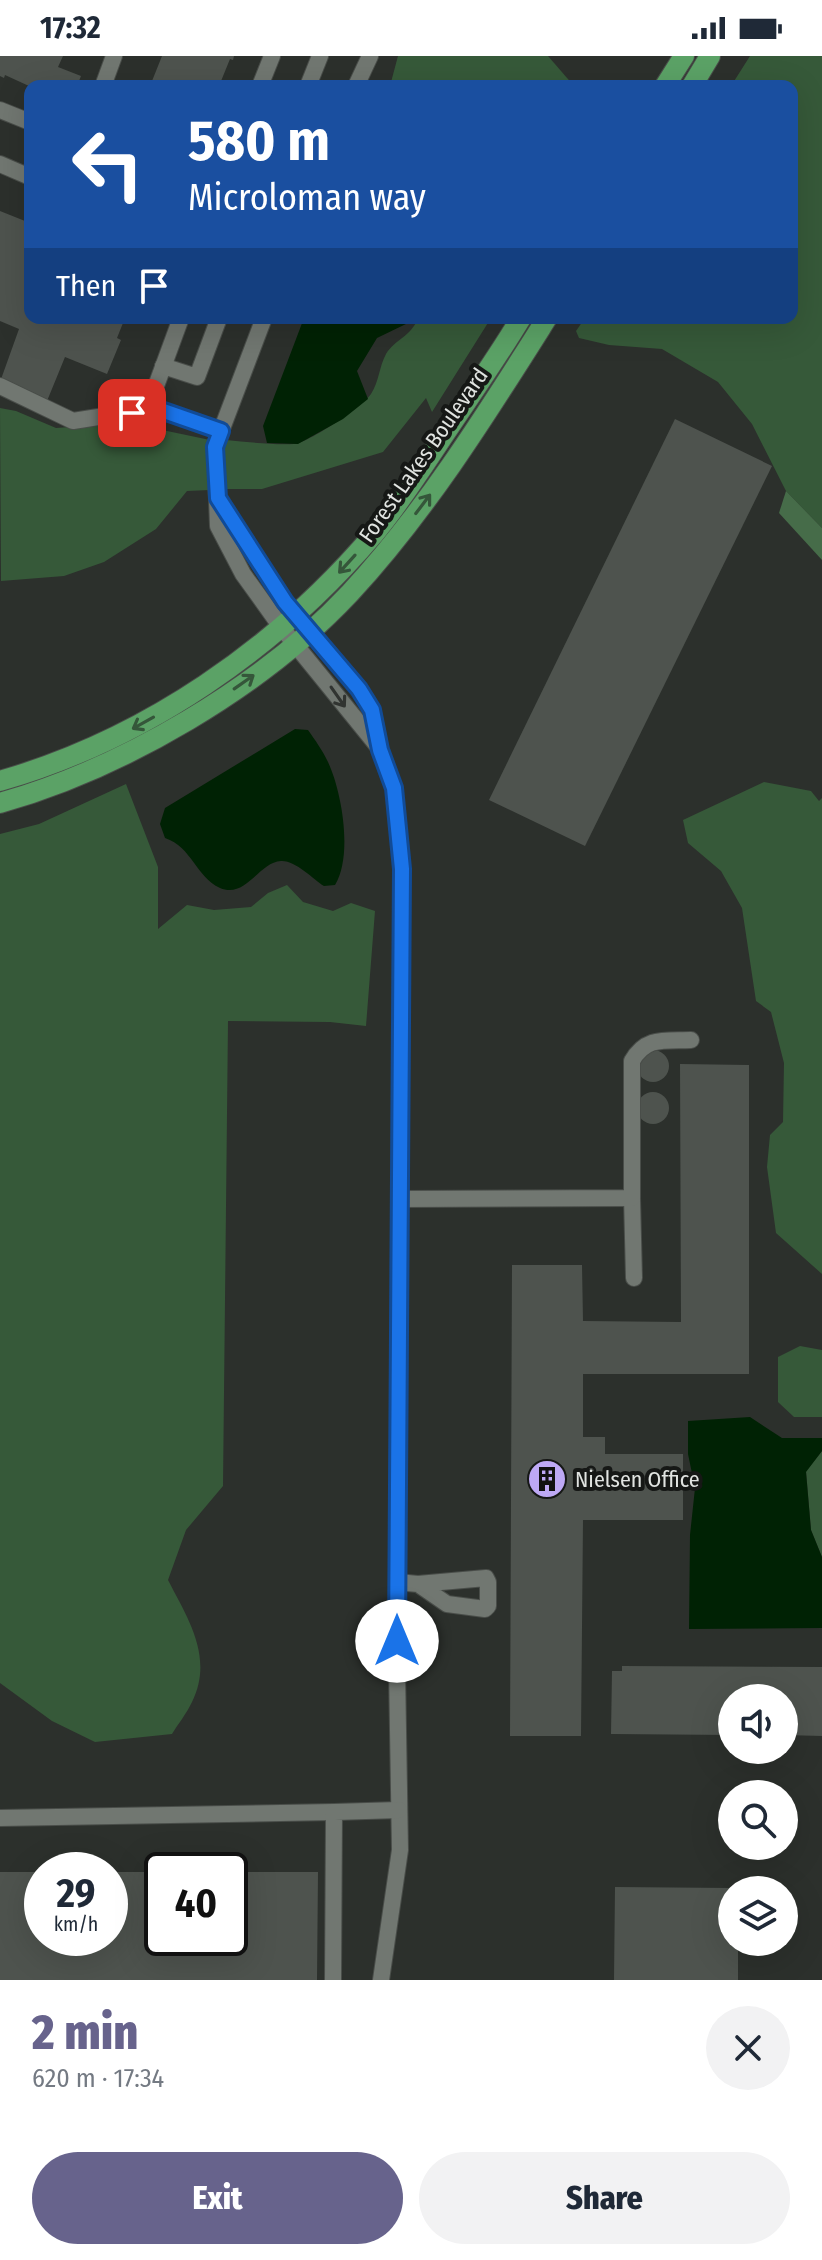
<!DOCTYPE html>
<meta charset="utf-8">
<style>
body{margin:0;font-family:"Fira Sans Condensed",sans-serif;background:#f2f2f3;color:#1f2937;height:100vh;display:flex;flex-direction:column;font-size:30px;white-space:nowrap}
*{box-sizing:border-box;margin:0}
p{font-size:26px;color:#747a83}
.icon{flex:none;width:44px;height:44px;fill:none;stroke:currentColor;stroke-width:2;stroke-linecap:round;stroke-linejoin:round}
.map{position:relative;height:1924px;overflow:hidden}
.panel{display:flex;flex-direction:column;background:#fff;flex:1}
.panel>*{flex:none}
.guide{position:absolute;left:24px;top:24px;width:774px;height:244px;border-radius:16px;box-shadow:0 8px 32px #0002;background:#1a4fa0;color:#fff;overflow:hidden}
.fabs{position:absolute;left:718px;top:1628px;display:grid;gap:16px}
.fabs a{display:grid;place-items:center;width:80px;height:80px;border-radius:50%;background:#fff;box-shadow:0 8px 32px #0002;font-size:40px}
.speed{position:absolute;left:24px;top:1796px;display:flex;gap:16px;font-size:40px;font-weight:700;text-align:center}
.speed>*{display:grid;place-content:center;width:104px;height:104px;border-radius:50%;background:#fff;box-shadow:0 8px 32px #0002;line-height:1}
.speed small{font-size:20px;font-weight:400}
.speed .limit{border:4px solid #111;border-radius:12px;background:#fff;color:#111}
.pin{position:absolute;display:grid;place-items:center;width:68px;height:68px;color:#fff;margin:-34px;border-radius:16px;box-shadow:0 4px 12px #0006}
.me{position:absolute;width:88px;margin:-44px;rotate:0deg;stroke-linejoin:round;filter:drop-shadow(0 0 6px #0008)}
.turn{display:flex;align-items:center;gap:28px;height:168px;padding:0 32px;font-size:36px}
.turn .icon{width:104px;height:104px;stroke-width:2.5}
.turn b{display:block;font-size:56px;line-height:68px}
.then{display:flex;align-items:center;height:76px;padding:0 32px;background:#0003;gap:16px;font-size:30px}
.round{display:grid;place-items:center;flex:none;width:84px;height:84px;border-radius:42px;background:#f2f2f3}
.overview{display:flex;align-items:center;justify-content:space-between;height:136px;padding:0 32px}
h1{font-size:48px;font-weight:800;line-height:60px;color:#67638c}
.cta{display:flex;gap:16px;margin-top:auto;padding:16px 32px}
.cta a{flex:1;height:92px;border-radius:48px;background:#67638c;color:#fff;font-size:32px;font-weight:800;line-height:92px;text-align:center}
.cta a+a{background:#f2f2f3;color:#1f2937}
.status{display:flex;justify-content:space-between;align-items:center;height:56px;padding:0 40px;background:#fff;direction:ltr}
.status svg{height:22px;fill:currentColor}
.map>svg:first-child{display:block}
.green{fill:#365939}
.forest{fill:#466c49}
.water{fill:#002204}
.building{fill:#4e534e}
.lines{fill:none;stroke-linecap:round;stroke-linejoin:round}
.minor-casing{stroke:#494d49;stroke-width:18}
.major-casing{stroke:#494d49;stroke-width:22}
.minor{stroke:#717771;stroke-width:16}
.major{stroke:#5ba266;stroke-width:20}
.oneway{stroke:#35563a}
.oneway2{stroke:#313431}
.route-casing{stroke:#114b97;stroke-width:20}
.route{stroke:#1a73e8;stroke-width:14}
.labels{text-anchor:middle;stroke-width:8;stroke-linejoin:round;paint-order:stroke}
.street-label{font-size:22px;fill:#e1e4e1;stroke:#161816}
.poi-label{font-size:22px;fill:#e1e4e1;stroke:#161816;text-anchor:start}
</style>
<div class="status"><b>17:32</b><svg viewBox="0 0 49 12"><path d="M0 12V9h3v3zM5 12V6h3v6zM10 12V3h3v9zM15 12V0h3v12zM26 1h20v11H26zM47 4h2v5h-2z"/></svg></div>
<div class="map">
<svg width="822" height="1924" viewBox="0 0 822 1924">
<rect width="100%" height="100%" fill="#2c302c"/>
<!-- green -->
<g class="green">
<path d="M398,0H548L574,30H390Z"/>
<path d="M750,0H822V472L786,435L752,368L718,326L662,293L609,289L579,282L576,275L585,262H792V30H731Z"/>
<path d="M418,262H491L432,356L426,342L383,396L262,433H225L223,392L226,384C248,386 272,389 294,388C308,387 362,351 371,338C379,326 379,311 386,298C395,283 411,281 418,262Z"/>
<path d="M0,352L16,355L56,372L129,367L210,384V434L187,435L156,473L104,506L64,520L1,525Z"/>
<path d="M764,726L811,735L819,745L822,742V1218L776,1177L767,1111L770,1079L783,1066L784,1007L771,956L756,945L742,852L721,815L688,787L683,764Z"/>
<path d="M126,728L158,811V873L187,849L214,854L251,851L268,837L287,829L303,846L333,855L351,847L375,855L366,970L330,966L228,965L223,1430L186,1474L168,1524C188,1563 214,1601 192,1646C187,1657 178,1668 172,1678L95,1686L52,1665L0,1627V778L39,768Z"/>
<path d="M800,1290L822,1294V1361H794L778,1346V1301Z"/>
<path d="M822,1395V1501L811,1474L806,1415Z"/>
</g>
<!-- forest -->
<path class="forest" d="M786,435L822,472V504L779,457Z"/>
<!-- water -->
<g class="water">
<path d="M304,262H407L408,267L377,282L357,315L368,343L343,363L298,388L267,387L263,370Z"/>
<path d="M295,673L308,674C315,684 323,695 328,706C342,736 353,800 335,829L324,830C313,823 295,804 281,805C259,806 246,843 220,832C196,821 192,791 165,782L160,768L165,752Z"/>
<path d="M750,1361L782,1382H822V1395L806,1416L811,1474L822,1501V1572L689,1573L690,1479L695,1432L688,1398V1365Z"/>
</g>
<!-- building -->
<g class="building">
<path d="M0,0H63L58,11L81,20L77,30H29L5,19L4,22L0,20Z"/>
<path d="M162,0H234L233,4L230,3L219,30H150Z"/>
<path d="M0,155L30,167V262H125L117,282L121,284L107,318L65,301L47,345L0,326L19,273L0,265Z"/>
<path d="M675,363L772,410L585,790L489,744Z"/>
<circle cx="653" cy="1010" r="16"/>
<path d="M680,1008L749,1009V1318H583V1381H605V1398H683V1464H583L581,1680H510L512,1209H582L583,1265L681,1266Z"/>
<circle cx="653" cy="1052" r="16"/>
<path d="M622,1610L822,1611V1680L784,1679V1642H732V1679L611,1678L612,1615H622Z"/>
<path d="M0,1816H42V1882H110V1816H162V1882H230V1816H318L317,1924H0Z"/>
<path d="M615,1831L732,1832V1886H738V1924H614Z"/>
</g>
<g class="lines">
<!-- minor casing -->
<g class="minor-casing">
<g id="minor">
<path d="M103,30L114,0"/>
<path d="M260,30L272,0"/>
<path d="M308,30L320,0"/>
<path d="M356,30L370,0"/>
<path d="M0,54L30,66"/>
<path d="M0,108L30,121"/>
<path d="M264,262L215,391L218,470L243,518L281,571L380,693"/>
<path d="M163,310L197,321L219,262"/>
<path d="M0,330L73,365L155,352L221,375"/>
<path d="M155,352L156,330L181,262"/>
<path d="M218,442L285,546L359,633L372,654L380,694L394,732L402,813L397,1614L400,1794L381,1924"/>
<path d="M632,1142L634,1222"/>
<path d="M400,1143L632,1142V1005C646,980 665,985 691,984"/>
<path d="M397,1526L418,1528L486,1522L488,1526V1550L485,1553L447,1548L418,1528"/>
<path d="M0,1762L334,1756"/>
<path d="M333,1924L334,1756L399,1754"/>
</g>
</g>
<!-- major casing -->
<g class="major-casing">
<g id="major">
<path d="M665,30L684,0"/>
<path d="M692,30L710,0"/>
<path d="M0,725C146,683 276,593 374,478C400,447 422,412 444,379C470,340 497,302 521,262"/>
<path d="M0,747C123,712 262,631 350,537C426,455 487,357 547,262"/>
</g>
</g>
<!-- minor -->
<use href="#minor" class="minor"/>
<!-- major -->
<use href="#major" class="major"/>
</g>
<!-- one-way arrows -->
<defs><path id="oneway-shaft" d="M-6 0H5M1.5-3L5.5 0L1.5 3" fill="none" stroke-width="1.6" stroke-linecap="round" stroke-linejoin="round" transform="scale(2)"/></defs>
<g class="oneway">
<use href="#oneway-shaft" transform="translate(423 448) rotate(-53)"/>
<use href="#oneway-shaft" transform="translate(347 508) rotate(132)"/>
<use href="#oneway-shaft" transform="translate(244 626) rotate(-35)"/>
<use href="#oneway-shaft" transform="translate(143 667) rotate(151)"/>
</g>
<use class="oneway2" href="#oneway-shaft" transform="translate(338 641) rotate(55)"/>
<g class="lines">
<!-- route casing -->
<g class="route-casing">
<path id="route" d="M132,357L155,352L221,375L215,391L218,442L285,546L359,633L372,654L380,694L394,732L402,813L397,1585"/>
</g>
<!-- route -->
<use href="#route" class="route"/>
</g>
<!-- icons -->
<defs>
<g id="building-disc" transform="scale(2)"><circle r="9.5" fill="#bea9f5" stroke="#161816"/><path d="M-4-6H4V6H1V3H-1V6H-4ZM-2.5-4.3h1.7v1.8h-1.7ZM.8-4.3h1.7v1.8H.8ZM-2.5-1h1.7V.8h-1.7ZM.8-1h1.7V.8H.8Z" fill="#111"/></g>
</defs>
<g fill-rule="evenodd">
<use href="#building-disc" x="547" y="1423"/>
</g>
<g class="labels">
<!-- street labels -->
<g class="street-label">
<text transform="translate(423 399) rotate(-55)" y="8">Forest Lakes Boulevard</text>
</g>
<!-- poi labels -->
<g class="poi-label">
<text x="575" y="1431">Nielsen Office</text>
</g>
</g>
</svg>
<div class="fabs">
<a><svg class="icon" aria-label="sound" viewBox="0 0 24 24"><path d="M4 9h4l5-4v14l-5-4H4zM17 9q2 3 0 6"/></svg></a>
<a><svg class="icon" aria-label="search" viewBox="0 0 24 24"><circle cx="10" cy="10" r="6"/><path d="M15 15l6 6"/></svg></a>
<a><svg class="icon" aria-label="layers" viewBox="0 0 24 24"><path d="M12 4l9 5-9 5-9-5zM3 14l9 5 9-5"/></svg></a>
</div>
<div class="speed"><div>29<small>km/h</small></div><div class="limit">40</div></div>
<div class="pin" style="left:132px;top:357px;background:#d93025"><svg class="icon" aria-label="arrive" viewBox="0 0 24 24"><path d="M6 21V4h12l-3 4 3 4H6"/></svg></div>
<svg class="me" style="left:397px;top:1585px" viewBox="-20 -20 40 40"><circle r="19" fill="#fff"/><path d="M0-13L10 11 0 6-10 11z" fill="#1a73e8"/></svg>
<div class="guide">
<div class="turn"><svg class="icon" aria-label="left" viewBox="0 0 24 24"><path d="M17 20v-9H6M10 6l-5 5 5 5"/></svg><div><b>580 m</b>Microloman way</div></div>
<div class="then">Then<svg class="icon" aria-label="arrive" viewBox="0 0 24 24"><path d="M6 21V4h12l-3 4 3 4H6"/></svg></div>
</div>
</div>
<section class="panel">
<div class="overview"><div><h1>2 min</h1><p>620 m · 17:34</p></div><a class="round"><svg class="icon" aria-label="close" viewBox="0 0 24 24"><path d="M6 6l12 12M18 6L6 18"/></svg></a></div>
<div class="cta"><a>Exit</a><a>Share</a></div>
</section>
